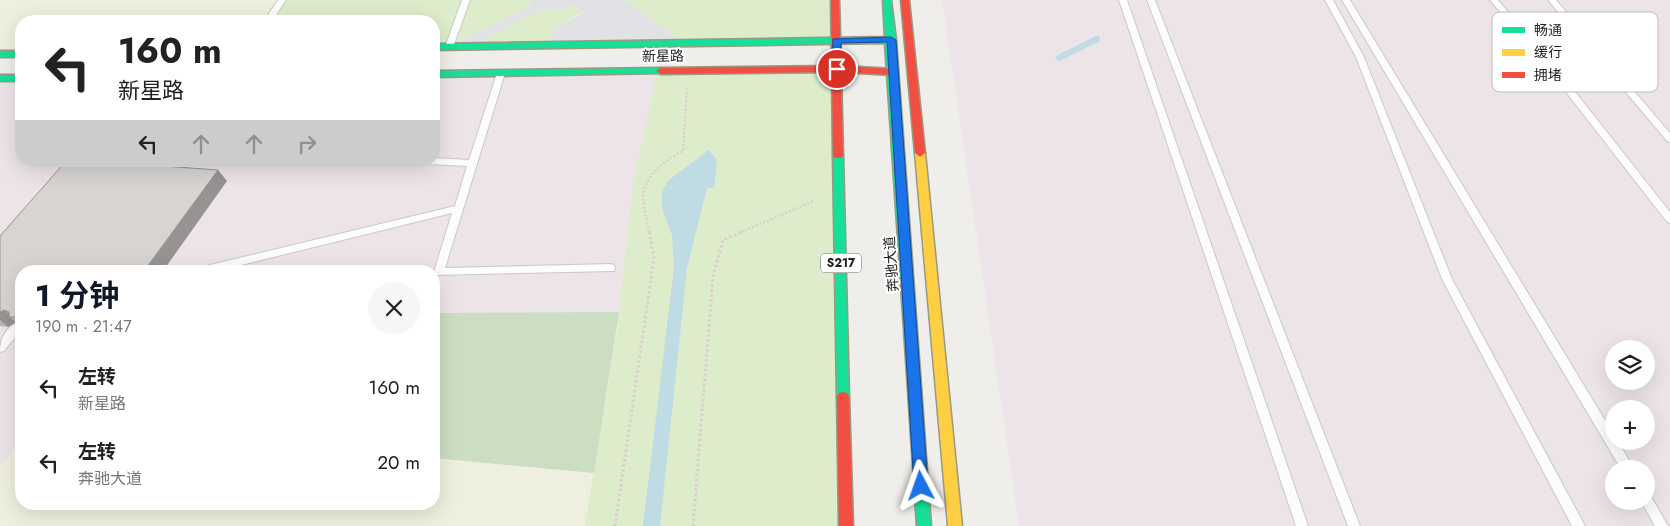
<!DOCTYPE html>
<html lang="zh">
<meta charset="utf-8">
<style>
body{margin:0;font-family:Jost,"Noto Sans SC",sans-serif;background:#f6f6f6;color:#222;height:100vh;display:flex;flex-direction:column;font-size:19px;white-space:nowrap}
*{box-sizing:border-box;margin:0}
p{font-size:16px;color:#767676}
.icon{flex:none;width:28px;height:28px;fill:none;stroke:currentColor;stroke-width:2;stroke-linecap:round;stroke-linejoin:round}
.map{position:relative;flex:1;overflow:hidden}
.drawer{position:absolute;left:15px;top:265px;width:425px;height:245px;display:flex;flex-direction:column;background:#fff;border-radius:20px;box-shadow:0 5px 20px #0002}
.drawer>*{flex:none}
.banner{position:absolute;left:15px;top:15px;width:425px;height:152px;border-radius:20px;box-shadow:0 5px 20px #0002;background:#fff;color:#222;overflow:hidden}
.buttons{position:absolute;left:1605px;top:340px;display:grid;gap:10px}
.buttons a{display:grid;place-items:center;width:50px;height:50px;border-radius:50%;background:#fff;box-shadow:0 5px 20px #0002;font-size:25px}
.pin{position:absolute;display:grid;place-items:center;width:42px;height:42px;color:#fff;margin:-21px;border:2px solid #fff;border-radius:50%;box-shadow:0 1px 5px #0007}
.me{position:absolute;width:55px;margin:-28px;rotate:356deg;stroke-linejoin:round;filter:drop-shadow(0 0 4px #0008)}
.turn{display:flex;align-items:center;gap:18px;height:105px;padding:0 20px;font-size:22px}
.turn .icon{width:65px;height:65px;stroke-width:2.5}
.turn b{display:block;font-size:35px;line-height:42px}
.lanes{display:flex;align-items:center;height:48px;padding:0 20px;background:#0003;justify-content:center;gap:25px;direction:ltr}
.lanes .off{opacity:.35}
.round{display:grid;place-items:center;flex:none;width:52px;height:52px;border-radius:26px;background:#f6f6f6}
.overview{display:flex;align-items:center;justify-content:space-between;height:85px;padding:0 20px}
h1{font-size:30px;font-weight:700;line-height:38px;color:#111827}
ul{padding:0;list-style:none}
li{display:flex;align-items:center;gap:15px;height:75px;padding:0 20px}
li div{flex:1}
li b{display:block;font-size:19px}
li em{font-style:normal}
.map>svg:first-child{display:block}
.industrial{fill:#ede4e9;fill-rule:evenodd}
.farmland{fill:#efefdf}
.grass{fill:#ddeccb}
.forest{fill:#cbdec1}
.plaza{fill:#e2e1e5}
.water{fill:#bfdbe3}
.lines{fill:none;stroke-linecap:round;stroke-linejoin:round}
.stream{stroke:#bfdbe3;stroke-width:6}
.lane-casing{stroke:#c9c8c7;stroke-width:2}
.fast-casing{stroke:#999a82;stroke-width:3}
.slow-casing{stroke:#999a82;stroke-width:3}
.jam-casing{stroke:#999a82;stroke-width:3}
.path-far1{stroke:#dccecd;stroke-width:2.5;stroke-dasharray:2 2;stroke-linecap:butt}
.path{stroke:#dccecd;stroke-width:3;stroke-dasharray:2.5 2.5;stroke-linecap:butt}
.lane{fill:#fdfcfc;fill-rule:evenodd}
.fast{fill:#16e098;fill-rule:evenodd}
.slow{fill:#ffcf43;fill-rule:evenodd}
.jam{fill:#f24e42;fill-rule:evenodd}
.wall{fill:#b9b6b5}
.shaded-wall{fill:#969493}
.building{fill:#d7d4d2;stroke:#969493}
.route{fill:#1a73e8;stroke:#114b97}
.labels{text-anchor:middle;stroke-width:4;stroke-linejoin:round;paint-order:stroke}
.shield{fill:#fff;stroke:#646464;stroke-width:1}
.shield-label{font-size:12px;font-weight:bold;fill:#222}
.street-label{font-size:14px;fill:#222;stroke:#fff}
.key{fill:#fff;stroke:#bdbdbd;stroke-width:1}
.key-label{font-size:14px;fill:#222}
</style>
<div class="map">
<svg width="1670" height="526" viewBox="0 0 1670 526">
<rect width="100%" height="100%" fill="#f0eeeb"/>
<!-- industrial -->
<g class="industrial">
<path d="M942,0H1670V526H1019ZM1614,349H1646V381H1614ZM1614,409H1646V441H1614ZM1614,469H1646V501H1614Z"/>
<path d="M657,71L633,185L619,312L434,313V271H21V439L0,468V78H21V161H434V74Z"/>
</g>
<!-- farmland -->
<g class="farmland">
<path d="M0,0H282L268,21H21V54H0Z"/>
<path d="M21,439V504H434V458L594,473L585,526H0V468Z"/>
</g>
<!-- grass -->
<g class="grass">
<path d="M282,0H528L533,5L449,47H434V21H268Z"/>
<path d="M615,0H835L836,41L684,43L627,2Z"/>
<path d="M572,4L584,11L566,21L547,45L468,47L540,10H559Z"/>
<path d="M837,69L846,526H585L617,330L633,185L657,71Z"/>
</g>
<!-- forest -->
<path class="forest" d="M619,312L594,473L434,458V313Z"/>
<!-- plaza -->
<path class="plaza" d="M528,0H615L627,2L684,43L547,45L557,27L584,12L572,4L559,10H540L468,47H449L533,5Z"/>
<!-- water -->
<path class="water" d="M709,150L717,160L714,188H707L687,268L660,526H643L674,267L672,235L662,208V191L669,180Z"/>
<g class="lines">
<!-- stream -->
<path class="stream" d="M1059,58L1097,39"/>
<!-- lane casing -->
<g class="lane-casing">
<g id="lane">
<path d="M278,0H286L272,21H264Z"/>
<path d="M462,0H470L453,47L452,49H446L445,47Z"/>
<path d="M1119,0H1127L1308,526H1296Z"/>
<path d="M1147,0H1155L1360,526H1348Z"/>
<path d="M1325,0H1333L1364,57L1452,279L1585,526H1572L1442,279L1356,57Z"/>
<path d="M1342,0H1350L1614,435V441H1618L1634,469H1621Z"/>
<path d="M1490,0H1498L1565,79L1670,212V223L1667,222L1559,83Z"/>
<path d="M1548,0H1556L1670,133V142L1667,141Z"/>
<path d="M501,70L505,73L445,268L610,264L614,265L615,268L614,271L435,275L434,272L452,213L217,271H197L198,268L202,267L455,206L467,166L428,164L424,161H434V158L469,160L497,73Z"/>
<path d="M17,323L21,324V330L4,351L0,352C0,340 5,328 17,323Z"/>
<path d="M1646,493L1650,495L1668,526H1655L1641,501H1646Z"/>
</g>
</g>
<!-- fast casing -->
<g class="fast-casing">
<g id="fast">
<path d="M883,0H891L896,40L931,526H917L885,43L434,50V44L885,37Z"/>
<rect x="0" y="51" width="21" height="6"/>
<path d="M661,68L664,69V73L434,77V71Z"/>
<rect x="0" y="75" width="21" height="6"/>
<path d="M838,151L843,155L849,397L847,401L843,402L839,401L837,397L833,155Z"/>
</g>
</g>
<!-- slow casing -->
<g class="slow-casing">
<path id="slow" d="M920,149L925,153L962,526H948L915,153Z"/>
</g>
<!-- jam casing -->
<g class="jam-casing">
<g id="jam">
<path d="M831,0H839L841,66L893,69L898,72L893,75L841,72L843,155L842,158H834L833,155L832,72L661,74L656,71L661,68L832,66Z"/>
<path d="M901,0H909L925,153L920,157L915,153Z"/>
<path d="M843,392L847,393L849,397L853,526H839L837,397L839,393Z"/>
</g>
</g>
<!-- path-far1 -->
<g class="path-far1">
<path d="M649,232C648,221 643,208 643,197C644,175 666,160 683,151L687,88"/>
<path d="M741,232L814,201"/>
</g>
<!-- path -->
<g class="path">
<path d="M615,526L654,258L649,231"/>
<path d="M693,526L713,276L723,240L744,231"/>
</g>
<!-- lane -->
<use href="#lane" class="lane"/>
<!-- fast -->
<use href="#fast" class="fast"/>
<!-- slow -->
<use href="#slow" class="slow"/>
<!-- jam -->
<use href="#jam" class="jam"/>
</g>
<!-- wall -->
<path class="wall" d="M168,166L227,181L21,271V326L16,322L8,327L0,326V236Z"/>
<!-- shaded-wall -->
<g class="shaded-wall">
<path d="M153,161H172L160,177L150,165Z"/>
<path d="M218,170L227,181L163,271H144Z"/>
<path d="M4,310L12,317H9L16,322L8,327L0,320V312Z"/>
</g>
<!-- building -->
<path class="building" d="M66,161H153L150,165L218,170L144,271H21V317H9V312L4,310L0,312V236Z"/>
<!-- route -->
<path class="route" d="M891,37L896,40L928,486L926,491L921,493L916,491L914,486L887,42L841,43V69L837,72L832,69L833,39Z"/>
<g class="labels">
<!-- shield labels -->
<rect class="shield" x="821" y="253.5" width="40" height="19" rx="4"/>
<g class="shield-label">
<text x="841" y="267">S217</text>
</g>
<!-- street labels -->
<g class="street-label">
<text transform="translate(663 56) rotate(-1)" y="5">新星路</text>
<text transform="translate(891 264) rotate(-94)" y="5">奔驰大道</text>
</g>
</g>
<!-- legend -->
<rect x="1492" y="12" width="166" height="80" rx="8" class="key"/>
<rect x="1502" y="27" width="23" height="6" fill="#16e098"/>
<rect x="1502" y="49" width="23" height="7" fill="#ffcf43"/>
<rect x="1502" y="72" width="23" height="6" fill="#f24e42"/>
<g class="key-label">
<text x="1534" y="35">畅通</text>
<text x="1534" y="57">缓行</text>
<text x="1534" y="80">拥堵</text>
</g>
</svg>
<div class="buttons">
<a><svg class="icon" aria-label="layers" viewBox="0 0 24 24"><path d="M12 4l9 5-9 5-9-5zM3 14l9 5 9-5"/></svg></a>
<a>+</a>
<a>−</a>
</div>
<div class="pin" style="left:837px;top:69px;background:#d93025"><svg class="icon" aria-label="arrive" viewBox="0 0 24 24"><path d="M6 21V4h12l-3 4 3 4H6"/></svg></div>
<svg class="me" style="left:921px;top:486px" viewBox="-20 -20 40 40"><path d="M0-17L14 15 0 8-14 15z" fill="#1a73e8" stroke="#fff" stroke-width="4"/></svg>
<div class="banner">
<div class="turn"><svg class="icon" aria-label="left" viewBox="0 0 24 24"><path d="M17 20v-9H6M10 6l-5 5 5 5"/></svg><div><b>160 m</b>新星路</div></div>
<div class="lanes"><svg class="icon" aria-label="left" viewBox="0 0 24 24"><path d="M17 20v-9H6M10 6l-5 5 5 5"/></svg><svg class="icon off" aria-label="ahead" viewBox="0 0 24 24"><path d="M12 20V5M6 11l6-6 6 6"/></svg><svg class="icon off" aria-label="ahead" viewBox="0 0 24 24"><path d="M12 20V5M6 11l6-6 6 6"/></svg><svg class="icon off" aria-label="right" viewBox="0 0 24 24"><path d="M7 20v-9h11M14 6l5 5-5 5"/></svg></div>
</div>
<section class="drawer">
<div class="overview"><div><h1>1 分钟</h1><p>190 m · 21:47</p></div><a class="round"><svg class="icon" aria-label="close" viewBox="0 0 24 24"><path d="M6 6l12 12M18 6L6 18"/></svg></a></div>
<ul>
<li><svg class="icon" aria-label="left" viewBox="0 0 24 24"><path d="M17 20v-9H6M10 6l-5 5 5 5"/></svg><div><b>左转</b><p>新星路</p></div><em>160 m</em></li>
<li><svg class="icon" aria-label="left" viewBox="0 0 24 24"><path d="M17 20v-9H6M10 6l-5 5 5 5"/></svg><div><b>左转</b><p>奔驰大道</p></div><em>20 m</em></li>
</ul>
</section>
</div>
